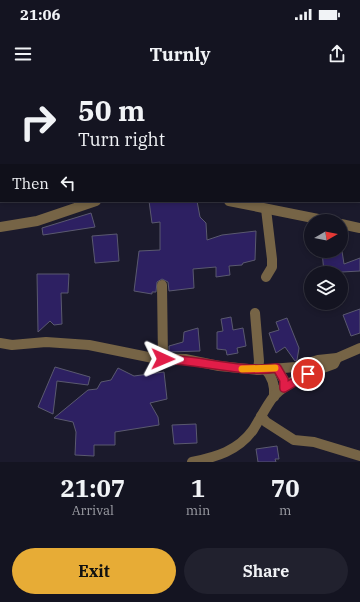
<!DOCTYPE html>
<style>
body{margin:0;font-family:"IBM Plex Serif",serif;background:#21212e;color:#f1f3f6;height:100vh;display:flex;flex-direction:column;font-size:15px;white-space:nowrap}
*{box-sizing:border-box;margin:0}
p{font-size:13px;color:#9d9ea5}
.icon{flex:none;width:22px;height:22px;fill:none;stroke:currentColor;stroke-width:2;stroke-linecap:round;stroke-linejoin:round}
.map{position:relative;height:382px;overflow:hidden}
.sheet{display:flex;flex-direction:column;background:#141421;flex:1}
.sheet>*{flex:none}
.top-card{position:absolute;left:0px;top:0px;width:360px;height:122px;box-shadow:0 2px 6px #0003,0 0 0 1px #33333f;background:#141421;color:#f1f3f6;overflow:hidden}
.needle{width:26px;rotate:81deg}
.buttons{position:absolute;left:304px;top:134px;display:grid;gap:8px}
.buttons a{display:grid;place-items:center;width:44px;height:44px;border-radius:50%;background:#141421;box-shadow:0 2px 6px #0003,0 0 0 1px #33333f;font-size:20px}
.pin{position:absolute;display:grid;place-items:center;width:34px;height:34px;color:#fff;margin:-17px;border:2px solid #fff;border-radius:50%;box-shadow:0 1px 4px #0007}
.me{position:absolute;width:44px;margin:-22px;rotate:91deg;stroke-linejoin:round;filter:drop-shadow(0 0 3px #0008)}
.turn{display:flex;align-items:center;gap:14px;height:84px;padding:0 12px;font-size:18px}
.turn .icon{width:52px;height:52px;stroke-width:2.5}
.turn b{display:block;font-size:28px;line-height:34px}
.then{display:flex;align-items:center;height:38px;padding:0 12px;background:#0003;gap:8px;font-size:15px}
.eta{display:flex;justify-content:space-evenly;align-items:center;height:68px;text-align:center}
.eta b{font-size:24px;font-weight:700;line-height:28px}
.action{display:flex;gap:8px;margin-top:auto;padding:8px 12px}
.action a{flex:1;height:46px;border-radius:24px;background:#e7ac36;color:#111;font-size:16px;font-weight:700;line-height:46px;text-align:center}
.action a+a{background:#21212e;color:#f1f3f6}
.status{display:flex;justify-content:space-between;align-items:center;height:28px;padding:0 20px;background:#141421;direction:ltr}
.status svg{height:11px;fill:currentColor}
header{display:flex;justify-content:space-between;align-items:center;height:52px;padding:0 12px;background:#141421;font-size:18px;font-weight:700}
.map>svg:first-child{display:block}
.building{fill:#2d2062;stroke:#5a596f}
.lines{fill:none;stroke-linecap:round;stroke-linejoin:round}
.minor{stroke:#766446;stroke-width:10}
.route-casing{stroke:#92132f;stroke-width:10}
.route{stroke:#e11d48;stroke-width:7}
.slow{stroke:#f59e0b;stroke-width:7}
</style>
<div class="status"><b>21:06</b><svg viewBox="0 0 49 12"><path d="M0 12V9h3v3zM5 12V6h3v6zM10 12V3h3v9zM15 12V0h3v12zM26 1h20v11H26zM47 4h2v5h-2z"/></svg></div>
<header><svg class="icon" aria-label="menu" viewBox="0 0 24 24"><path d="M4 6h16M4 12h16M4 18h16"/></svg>Turnly<svg class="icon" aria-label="share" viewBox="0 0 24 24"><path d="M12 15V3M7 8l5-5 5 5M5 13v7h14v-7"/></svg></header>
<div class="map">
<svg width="360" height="382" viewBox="0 0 360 382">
<rect width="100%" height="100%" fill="#1b1a2c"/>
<!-- building -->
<g class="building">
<path d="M149,121H197L200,137L206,143L207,160L222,155L256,151L255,180L243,183L242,185L229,186L230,195L216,197V187L193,189L194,208L169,211L168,202L162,199L157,202L156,212H152V214L134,211L139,171L160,170V142L152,143Z"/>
<path d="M91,133L95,147L43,155L42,148Z"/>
<path d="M117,154L119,181L95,183L92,156Z"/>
<path d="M322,171H342L344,184L360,178V191L324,193Z"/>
<path d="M37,194H69L68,213H61L62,244L54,245L50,241L38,252Z"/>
<path d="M360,229V253L351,256L343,235Z"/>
<path d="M231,237L233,250L243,248L246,266L237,268L238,273L227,275L226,270L217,269V252L223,251L221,239Z"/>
<path d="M287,238L299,268L297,280L295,281L285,267L276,273L269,253L279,250L276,242Z"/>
<path d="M198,248L200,271L169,272V266L183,262L184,252Z"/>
<path d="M55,287L90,297L88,305L57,301L53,334L38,327Z"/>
<path d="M118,288L134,296L164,292L167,319L150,323L158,337L159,345L115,352V365H94V376L75,375L76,352L73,342L54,338L88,310L97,309L101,302L111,300Z"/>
<path d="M196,344L197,363L174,364L172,345Z"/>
<path d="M277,366L279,379H275L276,382H258L256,369Z"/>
</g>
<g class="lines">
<!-- minor -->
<g class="minor">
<path d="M0,64H1"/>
<path d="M229,121L328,141"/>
<path d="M341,144L360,148"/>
<path d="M0,147L37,141L96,121"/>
<path d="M266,197L272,187V179L266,129"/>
<path d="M162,205L163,279"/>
<path d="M255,233L259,281L258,290"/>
<path d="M0,263L12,265L46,262L89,265L153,278L185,279L219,286L258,290L296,287L318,280L337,278L360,268"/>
<path d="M277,288L284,300V307"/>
<path d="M265,289C273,297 275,306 274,317"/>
<path d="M261,336L266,342L294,360L314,362L360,376"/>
<path d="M192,382C216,377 238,371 253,350C260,339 266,326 274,316C289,300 314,291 334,284L337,278"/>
</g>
</g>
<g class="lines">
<!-- route casing -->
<g class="route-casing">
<path id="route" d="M163,279C202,280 239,293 277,288L284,300V308L308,294"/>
</g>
<!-- route -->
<use href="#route" class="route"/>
<!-- slow -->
<path class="slow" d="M242,289L275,288"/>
</g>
</svg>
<div class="buttons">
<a><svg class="needle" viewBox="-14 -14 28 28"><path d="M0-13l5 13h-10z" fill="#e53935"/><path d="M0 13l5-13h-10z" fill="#9d9ea5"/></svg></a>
<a><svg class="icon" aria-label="layers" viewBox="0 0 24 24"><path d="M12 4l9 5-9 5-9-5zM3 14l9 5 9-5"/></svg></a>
</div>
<div class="pin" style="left:308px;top:294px;background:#d93025"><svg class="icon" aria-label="arrive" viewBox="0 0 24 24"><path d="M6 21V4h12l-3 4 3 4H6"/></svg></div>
<svg class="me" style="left:163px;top:279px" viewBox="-20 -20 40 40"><path d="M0-17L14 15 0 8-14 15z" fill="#e11d48" stroke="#fff" stroke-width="4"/></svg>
<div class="top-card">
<div class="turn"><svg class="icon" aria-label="right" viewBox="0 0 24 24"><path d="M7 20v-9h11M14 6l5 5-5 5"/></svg><div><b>50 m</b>Turn right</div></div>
<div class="then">Then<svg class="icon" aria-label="left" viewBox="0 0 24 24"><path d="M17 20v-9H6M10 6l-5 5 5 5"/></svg></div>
</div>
</div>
<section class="sheet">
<div class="eta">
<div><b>21:07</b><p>Arrival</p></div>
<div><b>1</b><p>min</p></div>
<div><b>70</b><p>m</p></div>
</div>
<div class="action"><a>Exit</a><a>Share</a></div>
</section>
